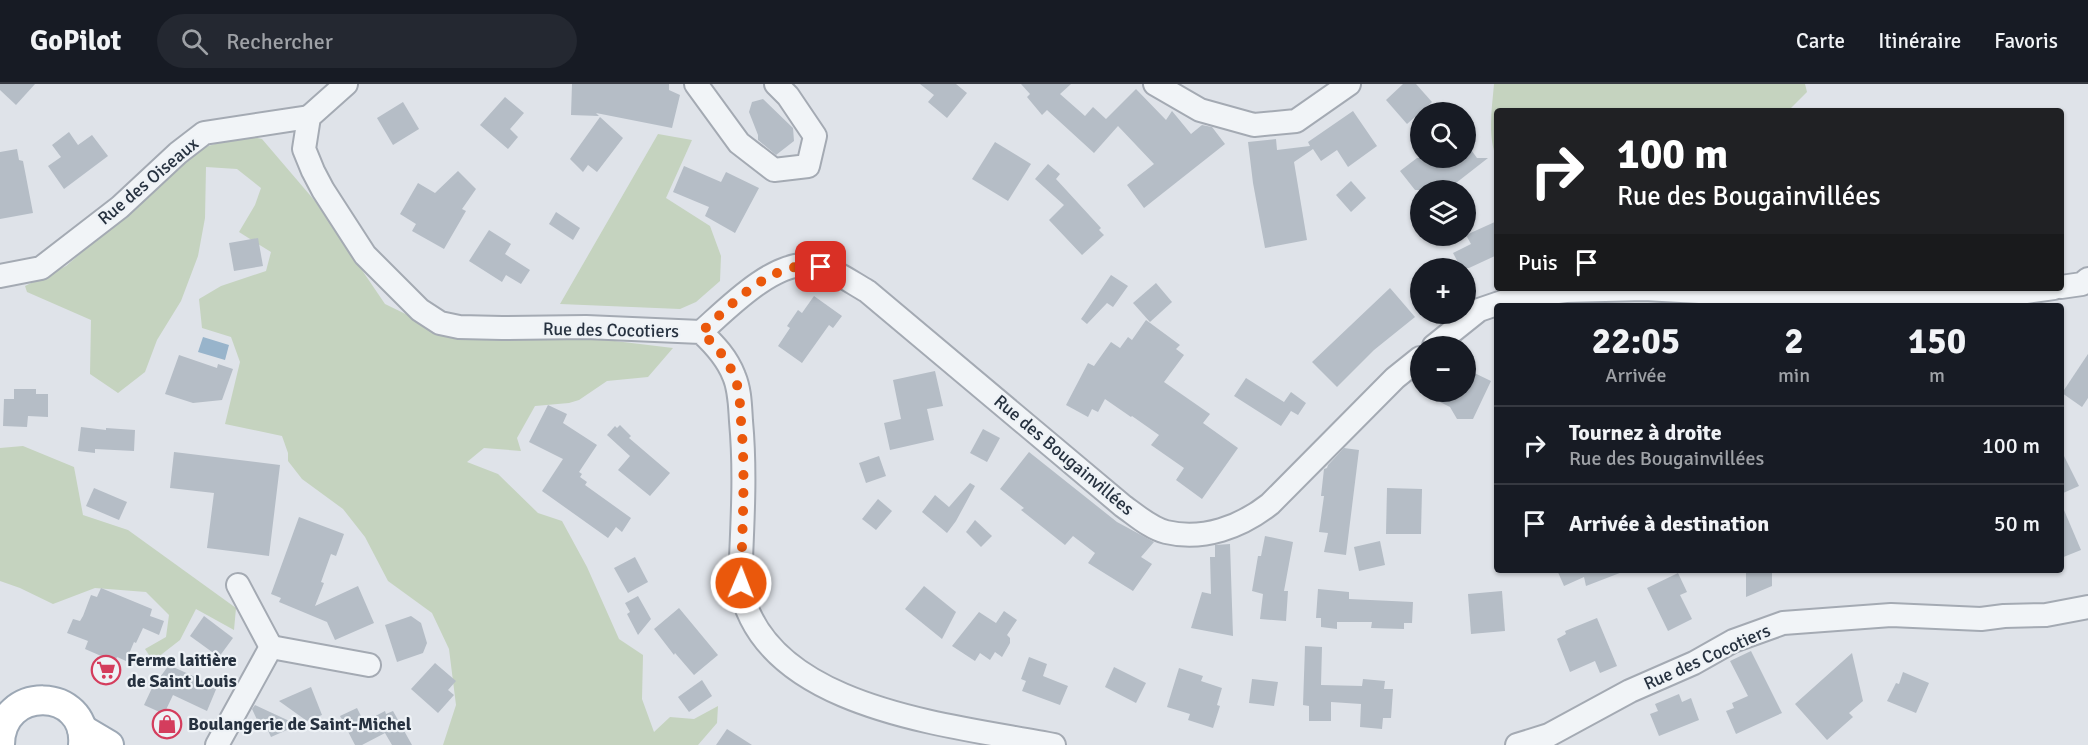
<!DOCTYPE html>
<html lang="fr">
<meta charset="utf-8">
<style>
body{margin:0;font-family:Signika,sans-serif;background:#242831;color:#f1f3f6;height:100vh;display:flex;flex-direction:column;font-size:22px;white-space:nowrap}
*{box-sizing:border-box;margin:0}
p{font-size:20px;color:#9ea1a6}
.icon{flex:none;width:33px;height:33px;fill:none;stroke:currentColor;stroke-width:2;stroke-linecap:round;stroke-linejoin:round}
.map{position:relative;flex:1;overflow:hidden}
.side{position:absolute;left:1494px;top:219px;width:570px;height:270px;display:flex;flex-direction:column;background:#171b24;border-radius:6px;box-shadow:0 2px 4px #0004}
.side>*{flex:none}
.guide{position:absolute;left:1494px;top:24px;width:570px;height:183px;border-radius:6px;box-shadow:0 2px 4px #0004;background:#202124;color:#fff;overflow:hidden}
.fabs{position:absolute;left:1410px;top:18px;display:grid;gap:12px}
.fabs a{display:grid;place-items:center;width:66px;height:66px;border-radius:50%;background:#171b24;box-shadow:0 2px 4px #0004;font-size:30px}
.pin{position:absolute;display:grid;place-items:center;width:51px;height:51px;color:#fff;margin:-26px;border-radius:12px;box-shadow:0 3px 9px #0006}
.me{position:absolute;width:66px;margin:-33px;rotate:1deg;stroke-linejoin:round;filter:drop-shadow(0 0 4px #0008)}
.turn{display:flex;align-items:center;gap:21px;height:126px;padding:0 24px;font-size:27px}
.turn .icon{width:78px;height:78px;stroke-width:2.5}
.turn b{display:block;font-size:42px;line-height:51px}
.then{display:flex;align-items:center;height:57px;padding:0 24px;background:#0003;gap:12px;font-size:22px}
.eta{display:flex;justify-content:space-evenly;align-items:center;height:102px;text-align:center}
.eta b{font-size:36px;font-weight:700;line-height:42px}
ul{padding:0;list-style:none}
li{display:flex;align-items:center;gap:18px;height:78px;padding:0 24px;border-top:2px solid #363941}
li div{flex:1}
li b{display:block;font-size:22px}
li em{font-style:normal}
header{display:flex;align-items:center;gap:36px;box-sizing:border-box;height:84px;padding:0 30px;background:#171b24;border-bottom:2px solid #363941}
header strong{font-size:28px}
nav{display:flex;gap:33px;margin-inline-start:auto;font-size:21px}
.search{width:420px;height:54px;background:#242831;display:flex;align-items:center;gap:15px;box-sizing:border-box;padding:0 21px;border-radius:33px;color:#9ea1a6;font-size:22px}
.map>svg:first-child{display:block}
.green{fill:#c5d3bf}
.water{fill:#98b4cb}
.building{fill:#b5bdc6}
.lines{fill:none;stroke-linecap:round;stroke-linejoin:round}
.minor-casing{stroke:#a4aab3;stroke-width:26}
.major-casing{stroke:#9da8b5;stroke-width:32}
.minor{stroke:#f1f4f7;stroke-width:22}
.major{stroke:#fff;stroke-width:28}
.route{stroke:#ea580c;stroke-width:10;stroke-dasharray:0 18}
.labels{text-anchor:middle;stroke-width:4.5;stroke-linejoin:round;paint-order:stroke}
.street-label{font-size:18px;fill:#273240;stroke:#eef2f6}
.poi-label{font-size:18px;font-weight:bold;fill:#273240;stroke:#eef2f6;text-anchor:start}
</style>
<header>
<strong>GoPilot</strong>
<div class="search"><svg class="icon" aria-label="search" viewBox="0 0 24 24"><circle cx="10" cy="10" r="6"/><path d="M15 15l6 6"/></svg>Rechercher</div>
<nav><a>Carte</a><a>Itinéraire</a><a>Favoris</a></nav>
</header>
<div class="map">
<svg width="2088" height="661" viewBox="0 0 2088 661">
<rect width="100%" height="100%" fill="#dfe3e9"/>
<!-- green -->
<g class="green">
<path d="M1494,0H1805L1807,8L1788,27H1497V75C1487,52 1492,25 1494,0Z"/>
<path d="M658,50L692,56L666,114L710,142L721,172L720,197L696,218L680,225L560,220Z"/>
<path d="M244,51L262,55L315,117L385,220L455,254H590L673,264L648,293L607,297L579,316L569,319L535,322L517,354L521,367L484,364L467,378L498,390L538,429L562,437L587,483L619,555L643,571L642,615L654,648L670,633L694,635L718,622L717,639L698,661H443L456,621L449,565L432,529L388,497L365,453L343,425L302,395L288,377V369L282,352L225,340L240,278L231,253L202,244L199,215L221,202L266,187L271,168L239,148L255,121L261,104L237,85L206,83L205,134L198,172L181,217L157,256L145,288L118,309L90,290L91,236L27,208L25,202L66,182L117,138L158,97L202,64Z"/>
<path d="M23,362L74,383L83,431L128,446L236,524L234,546L196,525L180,556L153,577L145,565L166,553L169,531L146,508L95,504L53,520L20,504L0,497V364Z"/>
</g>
<!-- water -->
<path class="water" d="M203,253L229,261L225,276L198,268Z"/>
<!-- building -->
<g class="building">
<path d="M0,0H35L16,21L0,6Z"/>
<path d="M572,0H669V6L680,11L672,44L596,29L599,32L571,31Z"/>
<path d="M920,0H956L967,9L947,34L928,18L934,11Z"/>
<path d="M1021,0H1071L1060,10L1085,32L1093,23L1106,35L1136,5L1166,36L1172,27L1191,50L1202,41L1212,43L1225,60L1144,124L1127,101L1154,80L1118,42L1094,69L1047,26L1042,31L1027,13L1030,10Z"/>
<path d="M1403,0H1416L1432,18L1407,40L1386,16Z"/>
<path d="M505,13L524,29L510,45L518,53L508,65L480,41Z"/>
<path d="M763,15L793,44L794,57L776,71L758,56V51L749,28L752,18Z"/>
<path d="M403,18L419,45L393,61L377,34Z"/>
<path d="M1353,27L1377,62L1348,83L1337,66L1321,77L1313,65L1294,78L1307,156L1265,164L1253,99L1248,58L1276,55L1277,66L1310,62L1308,58Z"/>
<path d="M600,33L623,54L597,88L588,81L583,88L570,75Z"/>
<path d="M69,48L78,61L92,51L108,72L64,105L48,82L61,73L52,61Z"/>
<path d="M995,58L1031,80L1008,117L972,95Z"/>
<path d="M1466,59L1477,74H1488L1447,106H1415L1400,87L1417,74H1466Z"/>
<path d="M17,65L19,76L23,77L33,129L0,135V68Z"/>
<path d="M1048,80L1060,90L1056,95L1101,144L1099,146L1104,151L1082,171L1049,136L1064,121L1035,95Z"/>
<path d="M684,82L721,98L726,88L759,104L735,149L705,132L709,123L673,108Z"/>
<path d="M458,87L476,105L462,125L466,127L444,165L412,147L416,140L400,130L418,99L435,109Z"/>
<path d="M1351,97L1366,114L1351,128L1336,111Z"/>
<path d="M556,128L580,144L573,156L549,140Z"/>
<path d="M1497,137V171L1469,184H1461L1453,169L1471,160L1466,151Z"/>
<path d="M489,146L511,160L505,170L530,186L521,200L506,191L502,198L469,177Z"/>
<path d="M258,154L263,182L234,187L229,159Z"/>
<path d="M1111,191L1128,202L1113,223L1107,219L1087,240L1081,235Z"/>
<path d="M1156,199L1172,218L1150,238L1133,219Z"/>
<path d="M1390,204L1415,233L1374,266L1337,303L1312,278Z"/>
<path d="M814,212L842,232L833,244L829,241L802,279L778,262L790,244L787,242L798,226L802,229Z"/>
<path d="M1146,236L1180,261L1176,265L1184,271L1164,298L1210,330L1203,339L1238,364L1202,415L1176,396L1184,384L1151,361L1159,351L1132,332L1131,333L1105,315L1098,328L1092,325L1088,333L1066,321L1088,279L1094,282L1111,258L1120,264L1128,253L1132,256Z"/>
<path d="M2088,270V314L2082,323L2062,309Z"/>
<path d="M179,271L217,284L218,280L233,285L222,316L193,319L165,310Z"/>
<path d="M1466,285L1491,297L1473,335H1457L1450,323L1440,318L1445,308H1466Z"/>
<path d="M935,287L943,322L927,325L934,356L890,366L884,339L901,335L893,296Z"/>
<path d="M1246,294L1284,318L1291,308L1306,319L1298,331L1291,327L1281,342L1234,312Z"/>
<path d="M14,305H36V310H48V333L28,332L27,343L3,342L4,315H14Z"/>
<path d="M548,321L567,330L563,339L597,361L579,388L582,390L580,393L587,398L585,401L631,434L622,448L616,443L608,454L542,407L563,375L529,358Z"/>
<path d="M620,341L631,352L629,354L670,389L650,412L618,386L630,372L607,351L615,342L617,344Z"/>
<path d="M81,343L106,346V344L135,346L134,367L95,365V369L78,367Z"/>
<path d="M983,345L1000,354L987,378L970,369Z"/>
<path d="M1344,364L1359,366L1346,471L1324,468L1328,449L1319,448L1324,412H1321L1324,385L1327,384L1328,381Z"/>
<path d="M2061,366L2079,402L2061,410Z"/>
<path d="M174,368L280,381L269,472L207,464L214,409L170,404Z"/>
<path d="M1029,368L1117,438L1154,458L1141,473L1152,480L1133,507L1088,479L1095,469L1073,452L1065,461L1021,426L1024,424L1000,405Z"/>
<path d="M879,372L886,392L866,399L859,379Z"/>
<path d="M970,399L975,402L956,437L947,449L922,428L935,411L949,423Z"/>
<path d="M94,404L127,418L119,436L86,422Z"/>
<path d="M1387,404L1422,405L1421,450H1386Z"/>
<path d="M878,415L892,427L876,446L862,435Z"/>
<path d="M2061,419L2081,466L2061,474Z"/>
<path d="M299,433L344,450L336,472L331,470L321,498L324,499L315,522L358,502L374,539L335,556L327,538L279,518L281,514L271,510Z"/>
<path d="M975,436L992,452L981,463L966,448Z"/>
<path d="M1265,452L1293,458L1284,507H1288L1286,537L1260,535L1263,510L1252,507L1258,472H1261Z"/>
<path d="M1380,457L1385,481L1359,487L1354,463Z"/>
<path d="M1230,460L1233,552L1191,544L1202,508L1211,510L1210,473H1215V461Z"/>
<path d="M635,473L648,498L628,509L614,484Z"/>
<path d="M1557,486H1624L1625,487L1586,502L1584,493L1564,502Z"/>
<path d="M1746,486H1772V502L1746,513Z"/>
<path d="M1678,489L1687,508L1680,511L1692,535L1668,547L1647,504Z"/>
<path d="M924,502L956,528L942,555L905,525Z"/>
<path d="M101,504L152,525L150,532L164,537L159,551L143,544L136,559L134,558L126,577L117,573L115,578L85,565L88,557L67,549L73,535L80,537L83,532L91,511L97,513Z"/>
<path d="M1318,505L1349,508V515L1413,518L1412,539H1404V545L1371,544L1372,538H1337V545L1321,543V534H1316Z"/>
<path d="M1502,507L1505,547L1471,550L1468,510Z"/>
<path d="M638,512L651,535L638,551L627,530L630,528L625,519Z"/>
<path d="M679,524L718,571L694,591L675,569L674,571L654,545Z"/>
<path d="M1004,527L1017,536L1007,551L1010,554V559L1002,573L995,568L990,576L980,569L975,577L952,562L979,528L996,539Z"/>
<path d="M204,532L233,554L219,573L190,552Z"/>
<path d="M411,532L421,539L427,559L423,569L397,578L385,541Z"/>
<path d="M1597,534L1617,582L1600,589L1595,577L1570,588L1557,555L1566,550L1565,547Z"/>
<path d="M1305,562L1322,563L1321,601L1362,602L1363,595L1385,597L1384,605H1393L1391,634H1383L1382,645L1360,643L1361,620L1331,618V637H1309V622L1303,621Z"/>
<path d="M1751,567L1782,629L1736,650L1726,627L1734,624L1732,619L1748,612L1730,577Z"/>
<path d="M1852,569L1863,617L1849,629L1853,633L1827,656L1795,620Z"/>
<path d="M1029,573L1047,580L1043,592L1068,602L1060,621L1022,607L1026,597L1021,595Z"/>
<path d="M435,579L456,597L448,606L454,611L438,629L411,605Z"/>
<path d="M169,581L217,603L207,627L173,611L164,630L144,621L152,604Z"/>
<path d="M1114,583L1146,599L1136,619L1105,603Z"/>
<path d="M1179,584L1203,592L1201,597L1222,604L1217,621L1220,622L1213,644L1188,636L1190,630L1167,623Z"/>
<path d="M1903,588L1929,599L1916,629L1887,617L1896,599L1899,600Z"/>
<path d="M1252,595L1278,598L1274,622L1249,619Z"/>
<path d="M702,596L712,612L689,628L678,613Z"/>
<path d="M311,603L322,631L307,637L279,617Z"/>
<path d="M1679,610L1682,618L1691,614L1699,636L1659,652L1650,630L1658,627L1655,620Z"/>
<path d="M255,621L270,628L298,641L271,653L265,640L260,642L252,625Z"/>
<path d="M357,624L364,638L385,627L386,630L393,627L412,661H392L385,649L362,661H355L340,632Z"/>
<path d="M727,645L752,661H716Z"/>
</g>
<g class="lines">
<!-- minor casing -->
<g class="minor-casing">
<g id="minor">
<path d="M346,0L309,33L304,65L313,87L323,106L365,171L420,226L440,239L459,243L502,244L586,243L701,248C715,261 727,274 734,292C740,306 740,322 741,337C746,391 742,445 740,499C760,626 953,641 1054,661"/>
<path d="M696,0L739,59L774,86L808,82L815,52L788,12L776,0"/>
<path d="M1155,0L1200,26L1254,41L1296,37L1349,0"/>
<path d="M0,192L41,184L120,123L178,69L204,49L309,33"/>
<path d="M2061,203L2082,200L2088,195"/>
<path d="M701,248C727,225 772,178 809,181C830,182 849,197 867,207L1123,422C1136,431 1150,444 1166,448C1203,457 1241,443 1270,420L1395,294L1420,274"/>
<path d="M1434,262L1479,226L1517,213L1566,207L1644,205L1773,212L1993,213L2054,204"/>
<path d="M238,501L271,563"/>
<path d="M217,661L271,563L369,581"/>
<path d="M1517,661L1549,651L1630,607L1694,579L1733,557L1783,539L1891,531L1981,535L2004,532L2046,531L2088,523"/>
</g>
</g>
<!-- major casing -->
<g class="major-casing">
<g id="major">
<path d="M82,645L109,661"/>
<path d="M0,661C0,600 88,603 83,661"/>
</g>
</g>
<!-- minor -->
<use href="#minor" class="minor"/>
<!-- major -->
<use href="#major" class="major"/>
</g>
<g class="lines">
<!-- route -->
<path class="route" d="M741,499C742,445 746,391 741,337C740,322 740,306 734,292C727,274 715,261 701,248C734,219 773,174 821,183"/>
</g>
<!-- icons -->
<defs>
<g id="supermarket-ring" transform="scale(1.5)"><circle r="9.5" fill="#eef2f6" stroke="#d43d5d" stroke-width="1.5"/><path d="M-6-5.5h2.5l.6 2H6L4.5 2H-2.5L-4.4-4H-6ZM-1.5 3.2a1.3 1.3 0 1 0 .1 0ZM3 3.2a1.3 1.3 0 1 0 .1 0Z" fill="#d43d5d"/></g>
<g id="shop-ring" transform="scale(1.5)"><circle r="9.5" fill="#eef2f6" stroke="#d43d5d" stroke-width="1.5"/><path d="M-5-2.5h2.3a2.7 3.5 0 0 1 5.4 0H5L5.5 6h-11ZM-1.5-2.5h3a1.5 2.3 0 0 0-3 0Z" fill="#d43d5d"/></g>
</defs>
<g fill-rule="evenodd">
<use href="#supermarket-ring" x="106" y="586"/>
<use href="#shop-ring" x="167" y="640"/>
</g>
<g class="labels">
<!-- street labels -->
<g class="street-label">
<text transform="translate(148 97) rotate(-40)" y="6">Rue des Oiseaux</text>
<text transform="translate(611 246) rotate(1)" y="6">Rue des Cocotiers</text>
<text transform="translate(1064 371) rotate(40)" y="6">Rue des Bougainvillées</text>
<text transform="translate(1707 573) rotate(-24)" y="6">Rue des Cocotiers</text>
</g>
<!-- poi labels -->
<g class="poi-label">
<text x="127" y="582">Ferme laitière<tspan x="127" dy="21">de Saint Louis</tspan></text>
<text x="188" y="646">Boulangerie de Saint-Michel</text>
</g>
</g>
</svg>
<div class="fabs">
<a><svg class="icon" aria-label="search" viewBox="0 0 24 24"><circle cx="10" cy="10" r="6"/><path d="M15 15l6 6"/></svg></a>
<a><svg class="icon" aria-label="layers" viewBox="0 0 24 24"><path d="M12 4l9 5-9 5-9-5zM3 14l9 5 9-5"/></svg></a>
<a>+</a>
<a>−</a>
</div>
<div class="pin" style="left:821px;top:183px;background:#d93025"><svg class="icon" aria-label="arrive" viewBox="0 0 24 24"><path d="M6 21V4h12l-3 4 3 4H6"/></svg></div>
<svg class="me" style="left:741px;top:499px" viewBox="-20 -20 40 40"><circle r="17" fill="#ea580c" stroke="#fff" stroke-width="3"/><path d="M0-11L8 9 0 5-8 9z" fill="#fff"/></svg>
<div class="guide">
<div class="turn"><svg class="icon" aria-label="right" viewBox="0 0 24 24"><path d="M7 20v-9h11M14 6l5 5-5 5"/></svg><div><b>100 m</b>Rue des Bougainvillées</div></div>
<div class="then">Puis<svg class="icon" aria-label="arrive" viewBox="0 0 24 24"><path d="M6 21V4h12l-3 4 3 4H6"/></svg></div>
</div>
<section class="side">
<div class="eta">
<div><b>22:05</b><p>Arrivée</p></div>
<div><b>2</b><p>min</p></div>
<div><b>150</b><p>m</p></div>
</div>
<ul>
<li><svg class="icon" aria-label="right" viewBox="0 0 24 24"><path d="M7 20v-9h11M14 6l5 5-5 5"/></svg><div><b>Tournez à droite</b><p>Rue des Bougainvillées</p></div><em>100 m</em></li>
<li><svg class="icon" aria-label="arrive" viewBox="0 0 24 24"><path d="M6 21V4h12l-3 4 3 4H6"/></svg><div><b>Arrivée à destination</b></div><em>50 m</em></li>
</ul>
</section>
</div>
